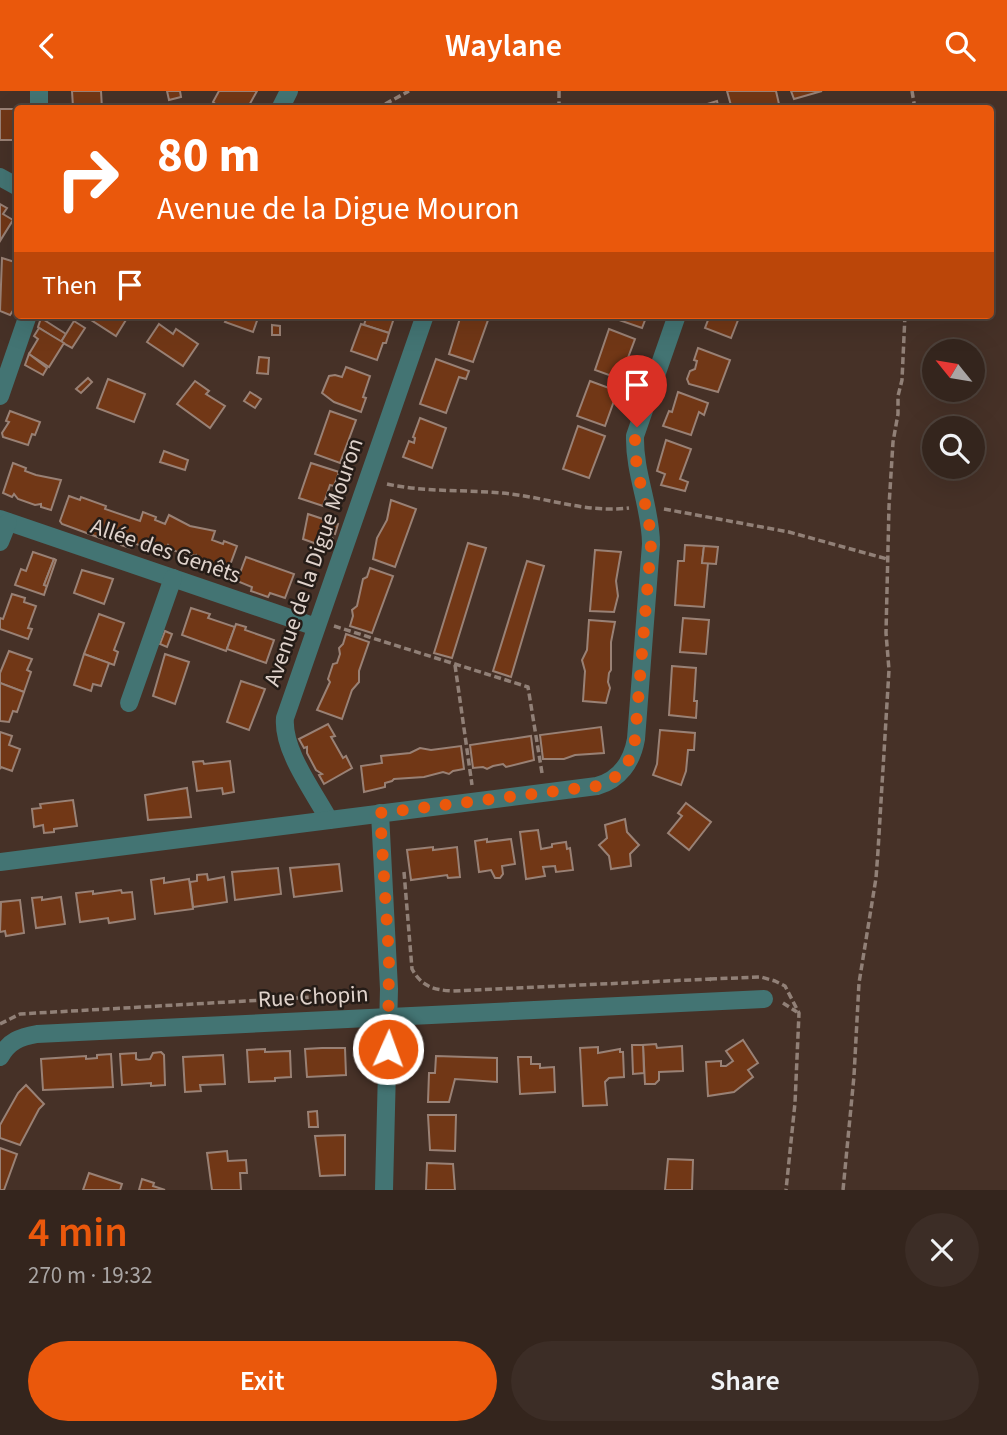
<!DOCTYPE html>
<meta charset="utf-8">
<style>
body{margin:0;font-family:"Source Sans 3",sans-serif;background:#3c2d26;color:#f1f3f6;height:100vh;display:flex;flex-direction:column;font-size:26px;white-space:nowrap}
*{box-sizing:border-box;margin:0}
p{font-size:23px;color:#a9a5a4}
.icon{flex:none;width:38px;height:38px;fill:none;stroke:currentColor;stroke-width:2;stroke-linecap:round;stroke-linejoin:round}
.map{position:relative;height:1099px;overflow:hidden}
.details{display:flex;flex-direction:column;background:#34251d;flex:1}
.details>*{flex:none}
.top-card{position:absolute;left:14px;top:14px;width:980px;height:214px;border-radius:7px;box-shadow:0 7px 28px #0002,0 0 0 2px #4e423b;background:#ea580c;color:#fff;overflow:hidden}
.needle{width:46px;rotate:300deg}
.tools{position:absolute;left:922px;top:248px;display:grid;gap:14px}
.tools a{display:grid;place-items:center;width:63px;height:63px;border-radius:50%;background:#34251d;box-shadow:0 7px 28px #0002,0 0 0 2px #4e423b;font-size:35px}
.pin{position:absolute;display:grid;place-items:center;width:60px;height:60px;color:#fff;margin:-72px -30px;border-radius:50% 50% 50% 0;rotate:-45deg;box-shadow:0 0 7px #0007}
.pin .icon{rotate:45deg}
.me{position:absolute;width:77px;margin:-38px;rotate:2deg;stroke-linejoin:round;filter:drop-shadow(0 0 5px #0008)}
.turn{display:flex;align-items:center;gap:24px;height:147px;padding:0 28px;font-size:32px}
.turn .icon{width:91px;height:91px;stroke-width:2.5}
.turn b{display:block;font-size:49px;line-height:60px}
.then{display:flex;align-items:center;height:66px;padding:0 28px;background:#0003;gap:14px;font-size:26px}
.round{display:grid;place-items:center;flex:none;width:74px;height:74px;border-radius:37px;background:#3c2d26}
.head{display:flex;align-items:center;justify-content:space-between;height:119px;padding:0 28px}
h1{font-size:42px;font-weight:600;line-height:52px;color:#ea580c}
.primary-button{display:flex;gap:14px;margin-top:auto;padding:14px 28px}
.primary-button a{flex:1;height:80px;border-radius:42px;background:#ea580c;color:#fff;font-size:28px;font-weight:600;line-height:80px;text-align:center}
.primary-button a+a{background:#3c2d26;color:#f1f3f6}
header{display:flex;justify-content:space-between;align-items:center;height:91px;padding:0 28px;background:#ea580c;color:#fff;font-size:32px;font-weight:600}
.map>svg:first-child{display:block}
.building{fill:#713716;stroke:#998175;stroke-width:2}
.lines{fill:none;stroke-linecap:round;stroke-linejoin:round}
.path{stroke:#918077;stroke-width:3.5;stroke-dasharray:7 3.5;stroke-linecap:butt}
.minor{stroke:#437473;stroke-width:18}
.route{stroke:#ea580c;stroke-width:12;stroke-dasharray:0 21.6}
.labels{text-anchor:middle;stroke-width:5;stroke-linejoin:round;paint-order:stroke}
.street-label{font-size:23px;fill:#e0d3cc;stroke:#251c17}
</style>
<header><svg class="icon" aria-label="back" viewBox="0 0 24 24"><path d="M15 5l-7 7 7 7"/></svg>Waylane<svg class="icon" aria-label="search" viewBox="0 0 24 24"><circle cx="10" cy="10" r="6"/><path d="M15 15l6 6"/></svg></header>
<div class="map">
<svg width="1007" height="1099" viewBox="0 0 1007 1099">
<rect width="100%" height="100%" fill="#463127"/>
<!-- building -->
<g class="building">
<path d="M72,0H101L102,18H70L73,16Z"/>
<path d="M167,0H180L181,6L169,9Z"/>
<path d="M219,0H257L247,18L220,17L213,11Z"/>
<path d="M727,0H776L779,13L762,18H732Z"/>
<path d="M791,0H822L794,8Z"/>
<path d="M717,10L719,18H691Z"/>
<rect x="0" y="18" width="18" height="31"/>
<path d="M0,113L7,117L3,123L13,129L0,150Z"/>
<path d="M2,167L18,172V210L15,209L16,215L10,224L0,220Z"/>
<path d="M89,224H129L116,245L88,227Z"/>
<path d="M229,224H259L253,241L225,231Z"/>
<path d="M367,224H395L389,242L364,234Z"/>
<path d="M461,224H474L488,229L473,271L449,263Z"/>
<path d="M618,224H647L642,237L616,228Z"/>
<path d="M710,224H740L731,247L705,237Z"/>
<path d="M41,227L66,243L61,251L38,236Z"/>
<path d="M74,230L85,237L72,257L61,251Z"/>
<path d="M159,233L173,243L176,238L198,253L183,275L147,251Z"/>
<path d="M361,233L389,242L386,252H383L377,269L351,260Z"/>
<path d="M272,234L280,235V244H272Z"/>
<path d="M39,237L64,252L49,276L29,263L38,248L34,245Z"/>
<path d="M609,238L635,248L620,288L595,279Z"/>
<path d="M698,257L730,269L718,301L689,293L687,288L690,280L695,278L697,270L694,269Z"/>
<path d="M29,263L47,277L43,284L25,274Z"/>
<path d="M259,266L269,267L268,283L257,282Z"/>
<path d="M436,268L469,280L466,288L459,286L446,322L420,313Z"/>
<path d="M346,276L370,285L363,306L366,307L361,321L334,311L322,302L329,285L335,284L342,286Z"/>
<path d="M88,287L92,291L81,302L76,298Z"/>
<path d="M108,288L145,303L134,331L97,317Z"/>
<path d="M195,290L209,300L206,303L225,315L210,337L177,313Z"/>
<path d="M590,290L620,301L616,310H614L605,335L577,325Z"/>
<path d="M250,301L261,308L255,317L244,310Z"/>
<path d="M678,301L708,312L704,324L699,321L691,344L663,335L669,320L672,321Z"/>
<path d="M10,320L40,331L35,344L32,343L28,354L3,346L2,342L9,331L6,330Z"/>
<path d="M330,320L356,329L340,372L315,363Z"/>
<path d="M420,327L446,337L432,377L403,366L409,350L414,352L415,347L413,346Z"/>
<path d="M578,335L605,345L589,387L563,378Z"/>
<path d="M666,349L691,358L680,388L688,391L685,400L661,394L665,383L657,380Z"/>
<path d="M164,360L188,369L185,379L160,371Z"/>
<path d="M13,372L26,377L25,380L36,384L61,389L51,419L41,416V413L35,414L18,408L14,403L12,406L3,402Z"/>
<path d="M311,372L339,381L334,395L330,394L323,415L299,407Z"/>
<path d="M69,405L80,409L81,406L106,415L105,418L140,430L143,421L156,426L155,429L165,433L169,424L190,435L215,440L212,449L223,453L224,450L237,455L226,485L216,481L217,479L205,477L204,470L196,467V464L190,465L172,459L168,454L166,457L158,454L156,458L153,459L142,452L141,455L132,451L130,457L121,454L122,449L108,444L103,448L62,433L60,430Z"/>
<path d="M391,409L416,418L395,476L373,468L377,447L387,429Z"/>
<path d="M308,423L338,433L335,443L332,442L331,445L333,448L331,455L328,457L303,448Z"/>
<path d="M468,452L486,457L452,567L434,562Z"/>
<path d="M685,454L704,455L702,472H708L704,516L675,514L678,470H684Z"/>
<path d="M704,455L718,456L716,473L702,472Z"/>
<path d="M595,459L621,461L616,490L618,505L614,521L590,520Z"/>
<path d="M33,461L54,468L44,494L47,495L44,504L15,494L21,478L26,480Z"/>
<path d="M246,466L294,483L285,507L270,502L268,506L251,500L252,496L237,490Z"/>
<path d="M54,468L56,469L47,495L44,494Z"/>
<path d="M527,470L544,475L511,586L493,580Z"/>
<path d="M370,477L393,485L372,542L350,535L353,525L352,519L357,515L363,488L367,486Z"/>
<path d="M82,479L113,488L104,513L74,502Z"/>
<path d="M12,503L25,507L24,511L36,515L28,537L32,538L28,548L0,538V527L3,528Z"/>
<path d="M191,517L210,523L208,527L235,536L226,560L182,544Z"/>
<path d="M99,523L124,532L114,559L118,561L114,574L84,563Z"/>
<path d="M683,527L709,529L706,563L680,561Z"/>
<path d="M589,529L615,531L611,551V579L609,582L608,591L610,597L606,612L583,610L585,580L582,569L587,559Z"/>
<path d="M236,533L246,536L245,539L274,549L266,572L227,558Z"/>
<path d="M165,540L172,543L167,556L160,553Z"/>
<path d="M346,543L369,551L359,580V591L352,599L342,628L317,619L330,591L328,588L333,573L337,572L340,563L339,557L343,553Z"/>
<path d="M9,560L32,568L27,579L31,581L24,601L0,592V582Z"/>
<path d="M84,563L109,572L101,595L93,593L91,600L74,594Z"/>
<path d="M165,563L189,571L175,613L153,605Z"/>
<path d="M672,575L696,577L694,610H697L696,627L669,624Z"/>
<path d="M241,590L265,598L249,639L227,631Z"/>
<path d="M0,592L24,601L17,621L13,620L9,631L0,630Z"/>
<path d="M328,633L335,645L331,646L343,667L346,665L352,677L324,693L319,684L322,683L316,679L307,662V656L304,657L299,648Z"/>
<path d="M601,636L604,662L575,664L564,668H543L540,644Z"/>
<path d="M660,639L695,642L694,659H688L686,680L681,694L653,684L657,673Z"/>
<path d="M0,641L12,645L9,654L20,658L12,680L1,676L0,678Z"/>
<path d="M531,645L534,669L506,676L503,673L493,675L487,678L483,676L473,677L470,654Z"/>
<path d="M461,655L464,678L453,680L449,683L443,681L424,686L394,688L392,690L385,692V696L364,701L361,675L382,672L381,665L410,662L420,657L431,659Z"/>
<path d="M203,670L204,673L230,670L234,701L223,703L222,697L197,700L193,671Z"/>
<path d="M187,697L191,726L148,729L145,704Z"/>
<path d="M73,709L77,735L54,738V741L44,742L43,734L34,736L32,718L41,717L40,713Z"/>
<path d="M686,712L711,731L689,759L668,742L682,725L678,722Z"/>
<path d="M625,728L627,741L639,754L630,763L631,775L611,778L609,765L599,754L607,747L605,734Z"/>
<path d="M538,739L541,758L552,756V753L566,751L567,758L570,757L573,779L556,781L555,775L543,776L545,785L526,788L520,741Z"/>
<path d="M487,748V751L511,748L515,773L502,775L503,783L500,787H495L491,779L479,781L475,750Z"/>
<path d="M433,756V759L457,756L460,786L448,787L447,784L411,789L407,759Z"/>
<path d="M339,773L342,800L294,806L290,777Z"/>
<path d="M278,777L281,803L235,809L232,781Z"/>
<path d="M207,783L208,789L224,786L227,811L193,816L190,791L197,790V784Z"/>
<path d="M164,787V792L189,788L193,818L155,823L151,789Z"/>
<path d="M121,799L122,802L132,801L135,828L109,832L108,827L80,831L76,802L93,800V803Z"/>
<path d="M42,806V809L61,806L65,833L36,837L32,807Z"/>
<path d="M20,809L24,842L6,845L5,840L0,841L1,811Z"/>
<path d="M743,949L758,972L748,979L753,986L734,1001L708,1005L706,971L721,970V975H726L733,970L726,960Z"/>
<path d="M656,953L657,957L682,955L683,980L659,981V989L655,993H645L643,954Z"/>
<path d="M632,954H643L644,982L633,983Z"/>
<path d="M598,956V962L620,958V961H623L624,986L609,987L605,991L607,1014L583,1015L580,957Z"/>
<path d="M322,957H345L346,984L307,986L305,958Z"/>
<path d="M265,958V961L290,960L291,986L275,987V990L249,991L247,959Z"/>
<path d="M161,961L164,964L165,994L151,995V992L122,994L120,963L136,962V968L139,969L150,968L153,962Z"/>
<path d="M111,963L113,996L43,999L41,968L86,965V968L97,967V964Z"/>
<path d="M223,964L225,993L200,994L201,1000L185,1001L183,966Z"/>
<path d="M436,965L497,967V991L455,988L449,1011H428L429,982H435Z"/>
<path d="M518,966H531V973H540V977L554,976L555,1001L520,1003Z"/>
<path d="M26,994L44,1013L39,1018L20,1054L0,1047V1034L18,1002Z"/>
<path d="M317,1020L318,1036H309L308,1021Z"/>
<path d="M428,1024H456L455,1060L430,1059Z"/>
<path d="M345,1044V1084L320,1085L315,1045Z"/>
<path d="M0,1057L17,1063L4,1099H0Z"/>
<path d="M227,1060L228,1070L246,1069L247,1082H240L241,1099H212L207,1062Z"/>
<path d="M668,1068L693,1069L692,1099H665Z"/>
<path d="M427,1072L453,1073L455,1099H426Z"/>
<path d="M89,1082L122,1093L120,1099H83Z"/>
<path d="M142,1088L154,1092L153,1095L165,1099H139Z"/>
</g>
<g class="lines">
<!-- path -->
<g class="path">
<path d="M559,0V18"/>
<path d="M912,0L915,18"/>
<path d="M376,18L409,0"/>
<path d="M387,393C428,402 470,398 511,403C551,408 588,422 629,417"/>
<path d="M664,418L789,441L887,468"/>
<path d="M334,535L528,596L542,682"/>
<path d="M455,574L472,694"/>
<path d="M404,781L412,878C422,896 434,899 453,900L710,888L709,891"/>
<path d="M710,888L761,886L775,890L785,895L799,922L795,1012L786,1099"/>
<path d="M783,912L797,921"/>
<path d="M0,933L20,923L315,906L322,911"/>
<path d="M843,1099L854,985L859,892L876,787L878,760L889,579L886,542L889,415L893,351L898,323V305L902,289L905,224"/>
</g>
<!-- minor -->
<g class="minor">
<path d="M39,18V0"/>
<path d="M280,18L289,0"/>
<path d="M0,86L18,96"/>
<path d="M0,305L28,224"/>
<path d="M0,428L316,536"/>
<path d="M0,451L8,431"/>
<path d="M129,612L173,487"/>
<path d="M380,722L389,898L384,1099"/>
<path d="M329,729C314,701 282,659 285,627L425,224"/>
<path d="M0,771L597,695C619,689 632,671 636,648L651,453C651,417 634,382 635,345L677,224"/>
<path d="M0,966C9,950 20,946 37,943L764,908"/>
</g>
</g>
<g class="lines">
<!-- route -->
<path class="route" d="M388,958L389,866L380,722L597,695C616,690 626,677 634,659L651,453C651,418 628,368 637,336"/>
</g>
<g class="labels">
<!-- street labels -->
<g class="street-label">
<text transform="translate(166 459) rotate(19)" y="8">Allée des Genêts</text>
<text transform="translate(313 471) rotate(-71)" y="8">Avenue de la Digue Mouron</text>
<text transform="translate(313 905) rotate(-3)" y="8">Rue Chopin</text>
</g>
</g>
</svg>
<div class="tools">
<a><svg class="needle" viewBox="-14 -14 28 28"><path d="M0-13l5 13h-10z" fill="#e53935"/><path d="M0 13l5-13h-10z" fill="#a9a5a4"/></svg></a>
<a><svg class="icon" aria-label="search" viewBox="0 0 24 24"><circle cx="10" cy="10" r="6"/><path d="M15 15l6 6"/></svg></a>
</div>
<div class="pin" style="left:637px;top:336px;background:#d93025"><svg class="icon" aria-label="arrive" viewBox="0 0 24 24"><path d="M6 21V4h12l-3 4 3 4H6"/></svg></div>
<svg class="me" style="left:388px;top:958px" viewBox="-20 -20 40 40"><circle r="17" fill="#ea580c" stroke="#fff" stroke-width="3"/><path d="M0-11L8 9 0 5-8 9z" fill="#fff"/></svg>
<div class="top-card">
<div class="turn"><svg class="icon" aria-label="right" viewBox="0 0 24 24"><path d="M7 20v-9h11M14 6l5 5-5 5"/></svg><div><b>80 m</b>Avenue de la Digue Mouron</div></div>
<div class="then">Then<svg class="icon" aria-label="arrive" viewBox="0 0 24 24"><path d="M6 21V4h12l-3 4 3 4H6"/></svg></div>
</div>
</div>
<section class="details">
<div class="head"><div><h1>4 min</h1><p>270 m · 19:32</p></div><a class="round"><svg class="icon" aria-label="close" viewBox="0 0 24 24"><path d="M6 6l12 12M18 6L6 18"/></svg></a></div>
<div class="primary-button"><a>Exit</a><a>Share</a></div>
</section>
